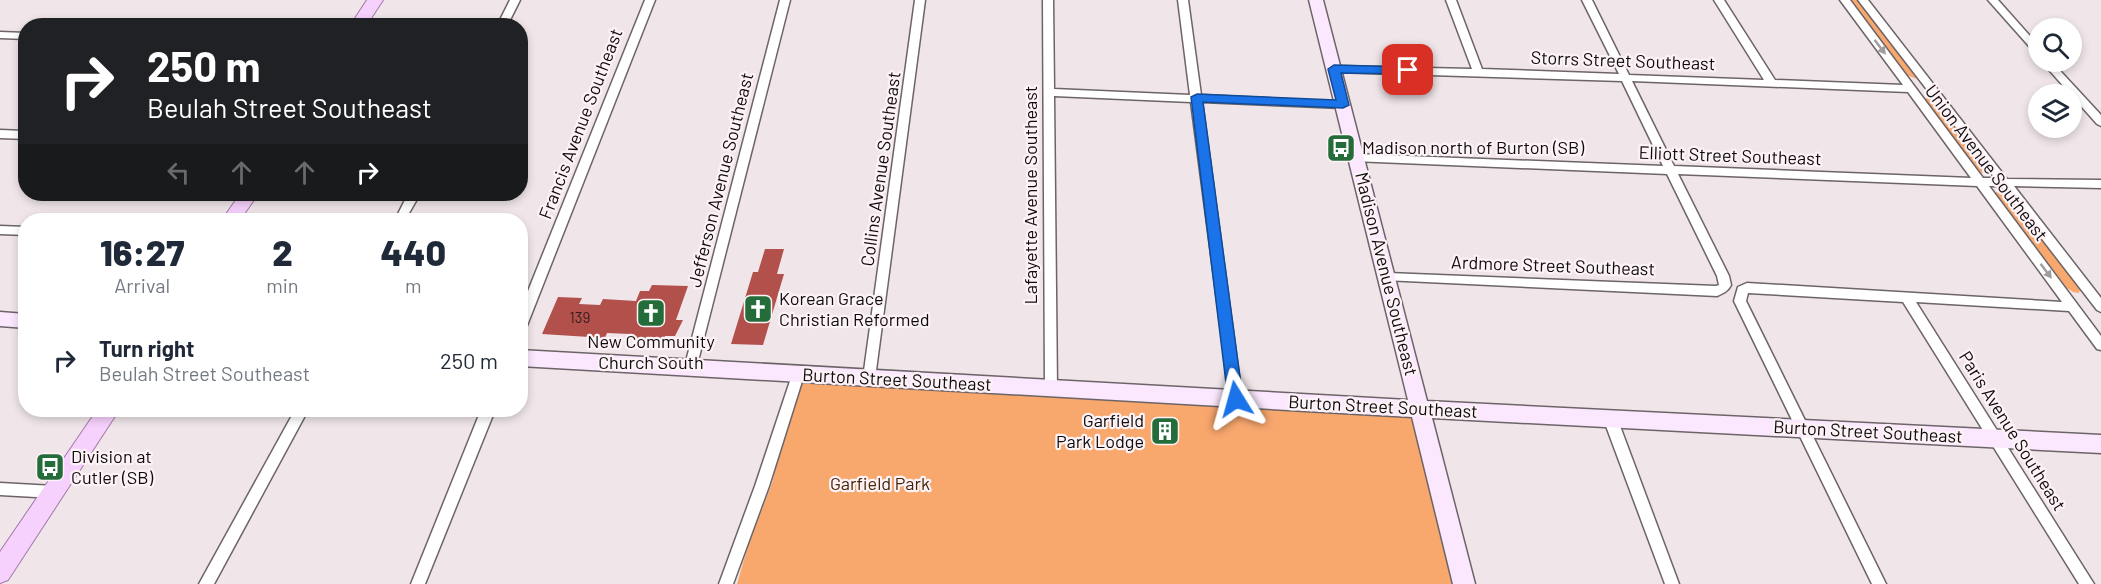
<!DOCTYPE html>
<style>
body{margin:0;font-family:Barlow,sans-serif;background:#f2f2f3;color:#1f2937;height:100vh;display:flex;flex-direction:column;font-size:22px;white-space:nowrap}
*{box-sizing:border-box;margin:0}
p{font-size:20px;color:#747a83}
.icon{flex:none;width:33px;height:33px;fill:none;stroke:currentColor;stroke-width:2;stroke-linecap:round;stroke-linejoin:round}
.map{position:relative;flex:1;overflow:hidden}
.sheet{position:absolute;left:18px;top:213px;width:510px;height:204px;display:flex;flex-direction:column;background:#fff;border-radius:24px;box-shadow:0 3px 9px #0003}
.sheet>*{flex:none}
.top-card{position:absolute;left:18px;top:18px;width:510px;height:183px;border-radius:24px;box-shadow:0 3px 9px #0003;background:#202124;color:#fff;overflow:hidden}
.controls{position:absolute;left:2028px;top:18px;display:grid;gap:12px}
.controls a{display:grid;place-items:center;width:54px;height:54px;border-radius:50%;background:#fff;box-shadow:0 3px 9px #0003;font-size:30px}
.pin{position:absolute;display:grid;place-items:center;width:51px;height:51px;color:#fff;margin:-26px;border-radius:12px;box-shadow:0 3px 9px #0006}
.me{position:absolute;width:66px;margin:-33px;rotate:352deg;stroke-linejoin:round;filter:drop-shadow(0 0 4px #0008)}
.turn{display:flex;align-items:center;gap:21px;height:126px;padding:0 30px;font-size:27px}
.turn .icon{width:78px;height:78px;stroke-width:2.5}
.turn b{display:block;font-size:42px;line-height:51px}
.lanes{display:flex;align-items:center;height:57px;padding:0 30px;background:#0003;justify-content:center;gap:30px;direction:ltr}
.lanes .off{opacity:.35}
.eta{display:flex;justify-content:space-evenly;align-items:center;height:102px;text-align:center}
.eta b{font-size:36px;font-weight:800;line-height:42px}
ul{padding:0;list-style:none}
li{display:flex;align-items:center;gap:18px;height:90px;padding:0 30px}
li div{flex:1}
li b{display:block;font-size:22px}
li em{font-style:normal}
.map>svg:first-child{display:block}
.green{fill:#f8a76d}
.building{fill:#b2504c}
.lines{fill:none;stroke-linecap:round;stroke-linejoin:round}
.street-casing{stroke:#6c6467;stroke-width:3}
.secondary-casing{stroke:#6c6467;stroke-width:3}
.primary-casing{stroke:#a278a8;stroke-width:2}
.street{fill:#fff;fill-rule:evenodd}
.secondary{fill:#fbe8fe;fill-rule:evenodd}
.primary{fill:#f7d1fd;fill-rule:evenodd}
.oneway{fill:#9f9d9e}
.route{fill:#1a73e8;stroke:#114b97;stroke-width:1.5}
.labels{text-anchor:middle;stroke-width:4.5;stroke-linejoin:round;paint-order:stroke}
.number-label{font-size:15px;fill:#371c1c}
.street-label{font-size:18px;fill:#0e0b0c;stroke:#fdf3f7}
.poi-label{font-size:18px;fill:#0e0b0c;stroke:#fdf3f7;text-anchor:start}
.park-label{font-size:18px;fill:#452408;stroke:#fdf3f7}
</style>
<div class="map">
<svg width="2101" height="584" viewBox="0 0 2101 584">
<rect width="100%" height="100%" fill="#f0e6ea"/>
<!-- green -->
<g class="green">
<path d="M1856,0L1860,2L1917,79L1906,75L1850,2L1851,0Z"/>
<path d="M1927,97L1935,101L1990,172V175L1979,172L1924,101Z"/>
<path d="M1999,191L2008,195L2080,288L2079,293L2073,292L2067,288L1996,195L1995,193Z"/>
<path d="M797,379L1414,416L1454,584H737L748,546L772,483Z"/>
</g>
<!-- building -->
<g class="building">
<path d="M765,249H784L777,274H784L763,345L731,344L753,272H758Z"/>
<path d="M652,285L688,286L676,320H683L675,336H665L663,340L657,341L628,339L630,334L607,333L605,338L542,334L558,297L582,298L579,304L600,305L603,299L636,301L640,291H649Z"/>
<path d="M1151,422L1178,423L1179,439L1152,438Z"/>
</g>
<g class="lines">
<!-- street casing -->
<g class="street-casing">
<g id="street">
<path d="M510,0H520L507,26H497Z"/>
<path d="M645,0H655L526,328L520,333V311Z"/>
<path d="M780,0H790L696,369L694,373L690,374L686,373L684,369Z"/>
<path d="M915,0H925L875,378L874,382L869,383L864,382L863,378Z"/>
<path d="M1043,0H1053L1054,89L1190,95L1178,0H1188L1201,95L1343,102L1348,105L1343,108L1202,102L1242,399L1241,403L1236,404L1231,403L1230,399L1191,102L1054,96L1057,389L1056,393L1051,394L1046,393L1045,389Z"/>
<path d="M1446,0H1456L1482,69L1619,74L1582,0H1592L1629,75L1764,80L1714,0H1724L1775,80L1903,85L1840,0H1850L1983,178H1995L1858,0H1868L2007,179L2101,180V188L2014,186L2101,298V312L2097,310L2001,186H1989L2101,336V350L2097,349L2069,311L1916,302L2094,584H2079L1903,302L1748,293L1746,301L1886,584H1872L1734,301L1738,287L1747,283L2062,302L1977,186L1678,174L1729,276L1731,285C1728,291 1724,293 1717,296L1384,280L1382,277L1388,273L1716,286L1719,285L1717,276L1667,174L1353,161L1352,158L1353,155L1357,154L1663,166L1622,81L1334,72L1329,69L1334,66L1472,69ZM1632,81L1908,92L1971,178L1674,166Z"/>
<path d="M1988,0H1998L2038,45V54L2035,53Z"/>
<path d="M0,32L26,33V39L0,38Z"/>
<path d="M2042,62H2052L2101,115V126L2097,124Z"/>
<path d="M0,130L26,131V139L0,138Z"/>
<path d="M408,194H420L405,220H395Z"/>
<path d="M0,226L26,227V235L0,234Z"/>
<path d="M798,370L802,371L804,375L769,486L733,584H719L755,486L792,375L794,371Z"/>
<path d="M295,410H308L214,584H199Z"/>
<path d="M481,410H495L425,584H411Z"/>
<path d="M1610,413L1615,414L1617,418L1679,584H1665L1603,418L1605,414Z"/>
<path d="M0,483L54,486L59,488L61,492L59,496L54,498L0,495Z"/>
</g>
</g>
<!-- secondary casing -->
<g class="secondary-casing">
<g id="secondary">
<path d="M1309,0H1323L1427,401L2101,435V453L1432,418L1475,584H1453L1412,417L520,366V350L1408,400Z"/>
<path d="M0,312L26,314V328L0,326Z"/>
</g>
</g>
<!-- primary casing -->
<g class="primary-casing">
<g id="primary">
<path d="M367,0H383L366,26H350Z"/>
<path d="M240,194H258L240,220H222Z"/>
<path d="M97,410H119L8,580L0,583V552Z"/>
</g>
</g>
<!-- street -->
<use href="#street" class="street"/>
<!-- secondary -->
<use href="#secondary" class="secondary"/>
<!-- primary -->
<use href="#primary" class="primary"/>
</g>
<!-- one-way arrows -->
<defs><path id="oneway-solid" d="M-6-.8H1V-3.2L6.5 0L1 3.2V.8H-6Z" transform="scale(1.5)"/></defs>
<g class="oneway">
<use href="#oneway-solid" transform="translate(1880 47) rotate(53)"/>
<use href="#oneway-solid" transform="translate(2046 271) rotate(53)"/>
</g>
<!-- route -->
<path class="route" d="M1334,65L1408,67L1413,70L1408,74L1341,73L1349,105L1343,108L1203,102L1243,399L1241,403H1230L1228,399L1191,97L1197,94L1336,100L1328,69Z"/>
<!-- icons -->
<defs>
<g id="bus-square" transform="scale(1.5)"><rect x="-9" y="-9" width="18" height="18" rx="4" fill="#246c3a" stroke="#fdf3f7"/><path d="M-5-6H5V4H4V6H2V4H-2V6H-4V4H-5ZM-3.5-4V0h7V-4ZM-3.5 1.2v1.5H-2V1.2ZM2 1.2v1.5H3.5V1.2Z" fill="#fff"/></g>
<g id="church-square" transform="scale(1.5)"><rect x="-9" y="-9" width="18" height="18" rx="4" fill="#246c3a" stroke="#fdf3f7"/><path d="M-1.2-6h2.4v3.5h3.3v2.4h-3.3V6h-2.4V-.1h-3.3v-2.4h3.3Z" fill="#fff"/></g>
<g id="building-square" transform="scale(1.5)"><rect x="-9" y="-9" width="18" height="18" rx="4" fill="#246c3a" stroke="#fdf3f7"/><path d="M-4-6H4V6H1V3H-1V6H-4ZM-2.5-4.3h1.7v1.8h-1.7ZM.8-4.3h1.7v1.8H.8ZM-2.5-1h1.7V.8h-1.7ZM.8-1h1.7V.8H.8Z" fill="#fff"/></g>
</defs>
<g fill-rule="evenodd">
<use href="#bus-square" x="1341" y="148"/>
<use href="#church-square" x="758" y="309"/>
<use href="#church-square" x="651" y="313"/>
<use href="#building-square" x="1165" y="431"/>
<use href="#bus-square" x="50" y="467"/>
</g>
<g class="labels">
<!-- number labels -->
<g class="number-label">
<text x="580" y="323">139</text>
</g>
<!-- street labels -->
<g class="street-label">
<text transform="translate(1623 61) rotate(2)" y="6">Storrs Street Southeast</text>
<text transform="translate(581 124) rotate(-69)" y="6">Francis Avenue Southeast</text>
<text transform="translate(1730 156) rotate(2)" y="6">Elliott Street Southeast</text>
<text transform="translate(1986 163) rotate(53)" y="6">Union Avenue Southeast</text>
<text transform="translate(881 169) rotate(-82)" y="6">Collins Avenue Southeast</text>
<text transform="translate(721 180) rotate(-76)" y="6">Jefferson Avenue Southeast</text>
<text transform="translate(1031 195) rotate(-90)" y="6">Lafayette Avenue Southeast</text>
<text transform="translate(1553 266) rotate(2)" y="6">Ardmore Street Southeast</text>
<text transform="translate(1386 274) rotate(76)" y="6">Madison Avenue Southeast</text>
<text transform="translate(897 380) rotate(3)" y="6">Burton Street Southeast</text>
<text transform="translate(1383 407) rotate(3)" y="6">Burton Street Southeast</text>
<text transform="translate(2012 431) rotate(58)" y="6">Paris Avenue Southeast</text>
<text transform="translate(1868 432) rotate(3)" y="6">Burton Street Southeast</text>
</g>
<!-- poi labels -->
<g class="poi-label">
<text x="1362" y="154">Madison north of Burton (SB)</text>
<text x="779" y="305">Korean Grace<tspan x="779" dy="21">Christian Reformed</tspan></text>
<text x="651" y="348" text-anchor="middle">New Community<tspan x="651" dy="21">Church South</tspan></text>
<text x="1144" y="427" text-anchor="end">Garfield<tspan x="1144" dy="21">Park Lodge</tspan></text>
<text x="71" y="463">Division at<tspan x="71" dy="21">Cutler (SB)</tspan></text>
</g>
<!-- park labels -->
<g class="park-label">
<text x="880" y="490">Garfield Park</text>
</g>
</g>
</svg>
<div class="controls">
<a><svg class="icon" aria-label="search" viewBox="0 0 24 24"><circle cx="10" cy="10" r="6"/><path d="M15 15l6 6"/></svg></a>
<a><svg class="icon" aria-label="layers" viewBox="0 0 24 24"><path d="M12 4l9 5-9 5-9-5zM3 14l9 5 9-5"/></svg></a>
</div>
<div class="pin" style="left:1408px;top:70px;background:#d93025"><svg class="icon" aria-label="arrive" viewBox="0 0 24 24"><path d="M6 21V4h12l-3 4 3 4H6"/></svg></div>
<svg class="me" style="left:1236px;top:399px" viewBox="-20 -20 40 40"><path d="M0-17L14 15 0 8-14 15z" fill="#1a73e8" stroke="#fff" stroke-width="4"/></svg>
<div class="top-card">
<div class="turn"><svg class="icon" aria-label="right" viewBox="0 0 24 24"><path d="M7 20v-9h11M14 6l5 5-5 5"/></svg><div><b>250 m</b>Beulah Street Southeast</div></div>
<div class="lanes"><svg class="icon off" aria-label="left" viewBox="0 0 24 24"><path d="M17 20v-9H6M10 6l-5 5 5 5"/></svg><svg class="icon off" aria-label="ahead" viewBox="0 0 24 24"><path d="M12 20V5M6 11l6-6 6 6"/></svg><svg class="icon off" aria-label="ahead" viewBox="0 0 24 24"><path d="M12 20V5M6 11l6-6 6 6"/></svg><svg class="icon" aria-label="right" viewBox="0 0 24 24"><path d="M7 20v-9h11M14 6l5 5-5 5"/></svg></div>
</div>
<section class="sheet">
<div class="eta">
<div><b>16:27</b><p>Arrival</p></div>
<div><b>2</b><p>min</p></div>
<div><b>440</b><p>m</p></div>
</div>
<ul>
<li><svg class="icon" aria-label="right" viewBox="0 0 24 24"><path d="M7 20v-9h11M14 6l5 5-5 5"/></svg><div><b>Turn right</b><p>Beulah Street Southeast</p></div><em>250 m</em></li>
</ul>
</section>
</div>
